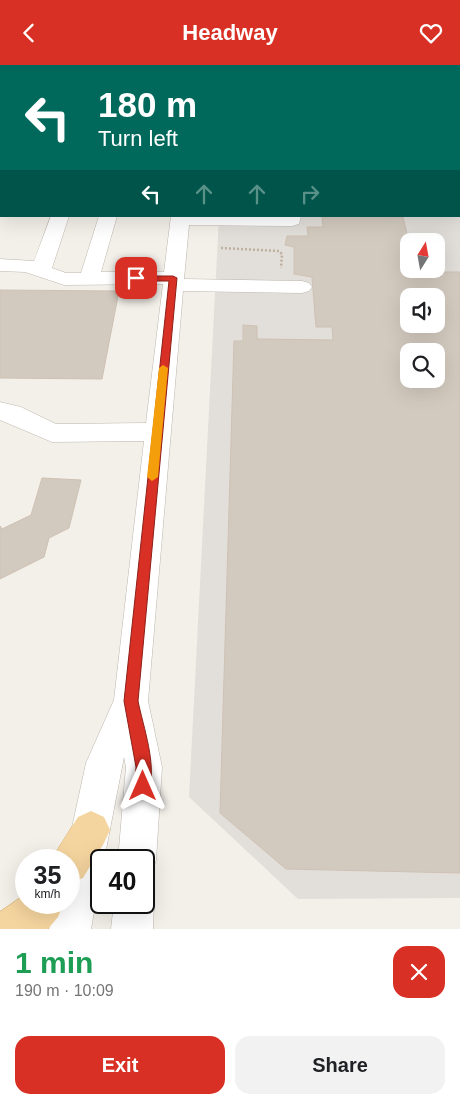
<!DOCTYPE html>
<meta charset="utf-8">
<style>
body{margin:0;font-family:Helvetica,sans-serif;background:#f2f2f2;color:#202124;height:100vh;display:flex;flex-direction:column;font-size:19px;white-space:nowrap}
*{box-sizing:border-box;margin:0}
p{font-size:16px;color:#757577}
.icon{flex:none;width:28px;height:28px;fill:none;stroke:currentColor;stroke-width:2;stroke-linecap:round;stroke-linejoin:round}
.map{position:relative;height:864px;overflow:hidden}
.panel{display:flex;flex-direction:column;background:#fff;flex:1}
.panel>*{flex:none}
.hud{position:absolute;left:0px;top:0px;width:460px;height:152px;box-shadow:0 5px 20px #0002;background:#00695c;color:#fff;overflow:hidden}
.needle{width:32px;rotate:11deg}
.buttons{position:absolute;left:400px;top:168px;display:grid;gap:10px}
.buttons a{display:grid;place-items:center;width:45px;height:45px;border-radius:10px;background:#fff;box-shadow:0 5px 20px #0002;font-size:25px}
.speed{position:absolute;left:15px;top:784px;display:flex;gap:10px;font-size:25px;font-weight:700;text-align:center}
.speed>*{display:grid;place-content:center;width:65px;height:65px;border-radius:50%;background:#fff;box-shadow:0 5px 20px #0002;line-height:1}
.speed small{font-size:12px;font-weight:400}
.speed .limit{border:2px solid #111;border-radius:8px;background:#fff;color:#111}
.pin{position:absolute;display:grid;place-items:center;width:42px;height:42px;color:#fff;margin:-21px;border-radius:10px;box-shadow:0 2px 8px #0006}
.me{position:absolute;width:55px;margin:-28px;rotate:0deg;stroke-linejoin:round;filter:drop-shadow(0 0 4px #0008)}
.turn{display:flex;align-items:center;gap:18px;height:105px;padding:0 15px;font-size:22px}
.turn .icon{width:65px;height:65px;stroke-width:2.5}
.turn b{display:block;font-size:35px;line-height:42px}
.lanes{display:flex;align-items:center;height:48px;padding:0 15px;background:#0003;justify-content:center;gap:25px;direction:ltr}
.lanes .off{opacity:.35}
.round{display:grid;place-items:center;flex:none;width:52px;height:52px;border-radius:15px;background:#f2f2f2}
.head{display:flex;align-items:center;justify-content:space-between;height:85px;padding:0 15px}
h1{font-size:30px;font-weight:800;line-height:38px;color:#1e9e55}
.primary-button{display:flex;gap:10px;margin-top:auto;padding:10px 15px}
.primary-button a{flex:1;height:58px;border-radius:15px;background:#d93025;color:#fff;font-size:20px;font-weight:800;line-height:58px;text-align:center}
.primary-button a+a{background:#f2f2f2;color:#202124}
header{display:flex;justify-content:space-between;align-items:center;height:65px;padding:0 15px;background:#d93025;color:#fff;font-size:22px;font-weight:800}
.map>svg:first-child{display:block}
.industrial{fill:#e2deda;fill-rule:evenodd}
.building{fill:#d3cabf;stroke:#cec1b3;fill-rule:evenodd}
.lines{fill:none;stroke-linecap:round;stroke-linejoin:round}
.minor-casing{stroke:#bdb6ac;stroke-width:1}
.major-casing{stroke:#d9b070;stroke-width:1}
.path{stroke:#beb09e;stroke-width:2.5;stroke-dasharray:2 2;stroke-linecap:butt}
.minor{fill:#fff;fill-rule:evenodd}
.major{fill:#f5d59f;fill-rule:evenodd}
.route{fill:#d93025;stroke:#8d1f18}
.slow{fill:#f59e0b}
</style>
<header><svg class="icon" aria-label="back" viewBox="0 0 24 24"><path d="M15 5l-7 7 7 7"/></svg>Headway<svg class="icon" aria-label="heart" viewBox="0 0 24 24"><path d="M12 20l-8-8c-3-5 5-10 8-4 3-6 11-1 8 4z"/></svg></header>
<div class="map">
<svg width="460" height="864" viewBox="0 0 460 864">
<rect width="100%" height="100%" fill="#f3efe9"/>
<!-- industrial -->
<path class="industrial" d="M233,0H460V833L298,834L189,732L219,151H459V1ZM409,176H436V204H409ZM409,231H436V259H409ZM409,286H436V314H409Z"/>
<!-- building -->
<g class="building">
<path d="M0,0H105L1,1V23Z"/>
<path d="M1,23V78H0Z"/>
<path d="M322,151L403,152L409,178V204H415L416,207H460V808L286,804L220,748L234,276H243V260L257,261V274L333,275L332,262H316L312,212L294,209V182L285,180L287,171H308L307,162H323ZM409,231H436V259H409ZM409,286H436V314H409Z"/>
<path d="M0,225L119,226L102,314L0,313Z"/>
<path d="M42,413L81,415L69,463L49,473L44,492L0,514V461L2,464L31,450Z"/>
</g>
<g class="lines">
<!-- minor casing -->
<g class="minor-casing">
<g id="minor">
<rect x="194" y="0" width="14" height="1"/>
<rect x="414" y="0" width="14" height="1"/>
<rect x="459" y="54" width="1" height="10"/>
<rect x="459" y="87" width="1" height="10"/>
<rect x="0" y="94" width="1" height="10"/>
<rect x="0" y="124" width="1" height="10"/>
<path d="M459,137H460V149L459,148Z"/>
<path d="M51,151H69L52,203L66,208H81L99,151H117L101,207H164L171,151H301L299,159L292,161L189,160L184,214L302,216L309,218L312,222L309,226L302,228L183,226L148,636L162,702L156,795L151,809L144,812V795H118L126,702L124,692L104,795H101V807L91,864H49L55,838H69V795H65L86,698L114,635L144,376L52,377L0,355V337L21,342L56,359L146,358L163,219L64,220L25,207L0,206V194L34,196Z"/>
<path d="M144,822L148,824L154,838L153,864H111L114,838H144Z"/>
</g>
</g>
<!-- major casing -->
<g class="major-casing">
<g id="major">
<path d="M91,746L104,752L110,765L104,778L83,813L69,818V795H51L78,752Z"/>
<path d="M26,829V838H64L58,852L48,864H0V847Z"/>
</g>
</g>
<!-- path -->
<path class="path" d="M221,183L279,186L282,189L281,203"/>
<!-- minor -->
<use href="#minor" class="minor"/>
<!-- major -->
<use href="#major" class="major"/>
</g>
<!-- route -->
<path class="route" d="M173,211L177,213L138,636C143,661 158,703 148,726L143,728L137,726L135,721L136,702L124,636L169,216H136L132,213L136,211Z"/>
<!-- slow -->
<path class="slow" d="M163,300L168,303L158,412L152,416L147,412L159,303Z"/>
</svg>
<div class="buttons">
<a><svg class="needle" viewBox="-14 -14 28 28"><path d="M0-13l5 13h-10z" fill="#e53935"/><path d="M0 13l5-13h-10z" fill="#757577"/></svg></a>
<a><svg class="icon" aria-label="sound" viewBox="0 0 24 24"><path d="M4 9h4l5-4v14l-5-4H4zM17 9q2 3 0 6"/></svg></a>
<a><svg class="icon" aria-label="search" viewBox="0 0 24 24"><circle cx="10" cy="10" r="6"/><path d="M15 15l6 6"/></svg></a>
</div>
<div class="speed"><div>35<small>km/h</small></div><div class="limit">40</div></div>
<div class="pin" style="left:136px;top:213px;background:#d93025"><svg class="icon" aria-label="arrive" viewBox="0 0 24 24"><path d="M6 21V4h12l-3 4 3 4H6"/></svg></div>
<svg class="me" style="left:143px;top:721px" viewBox="-20 -20 40 40"><path d="M0-17L14 15 0 8-14 15z" fill="#d93025" stroke="#fff" stroke-width="4"/></svg>
<div class="hud">
<div class="turn"><svg class="icon" aria-label="left" viewBox="0 0 24 24"><path d="M17 20v-9H6M10 6l-5 5 5 5"/></svg><div><b>180 m</b>Turn left</div></div>
<div class="lanes"><svg class="icon" aria-label="left" viewBox="0 0 24 24"><path d="M17 20v-9H6M10 6l-5 5 5 5"/></svg><svg class="icon off" aria-label="ahead" viewBox="0 0 24 24"><path d="M12 20V5M6 11l6-6 6 6"/></svg><svg class="icon off" aria-label="ahead" viewBox="0 0 24 24"><path d="M12 20V5M6 11l6-6 6 6"/></svg><svg class="icon off" aria-label="right" viewBox="0 0 24 24"><path d="M7 20v-9h11M14 6l5 5-5 5"/></svg></div>
</div>
</div>
<section class="panel">
<div class="head"><div><h1>1 min</h1><p>190 m · 10:09</p></div><a class="round" style="background:#d93025;color:#fff"><svg class="icon" aria-label="close" viewBox="0 0 24 24"><path d="M6 6l12 12M18 6L6 18"/></svg></a></div>
<div class="primary-button"><a>Exit</a><a>Share</a></div>
</section>
